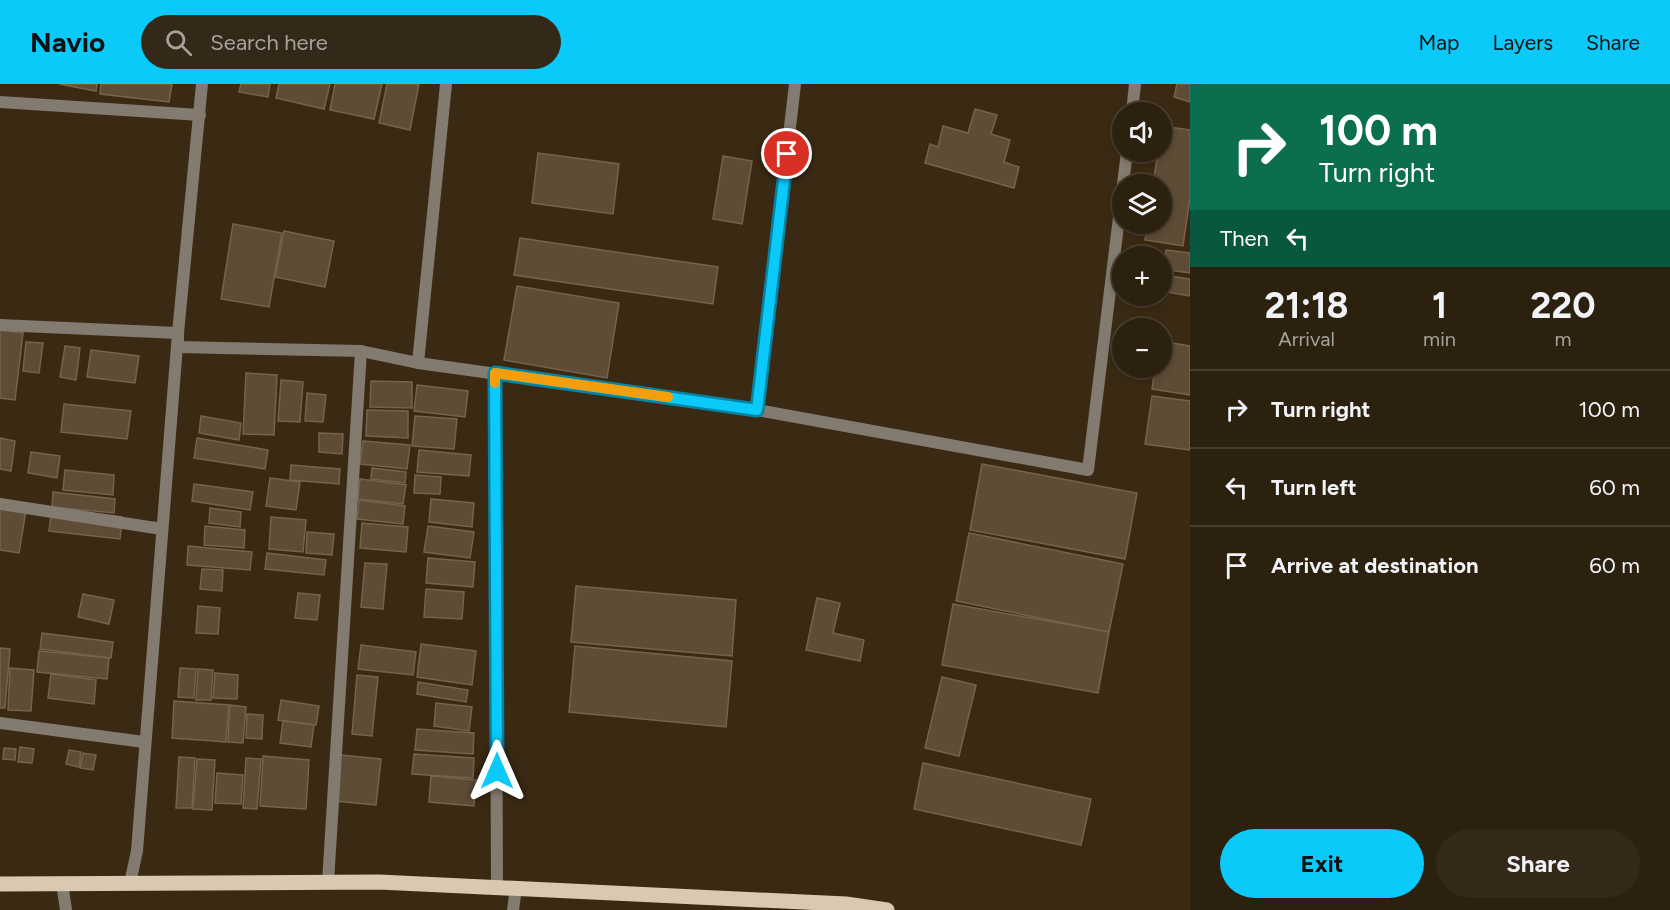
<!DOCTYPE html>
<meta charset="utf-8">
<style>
body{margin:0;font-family:Figtree,sans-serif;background:#342818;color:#f1f3f6;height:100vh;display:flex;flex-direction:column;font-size:22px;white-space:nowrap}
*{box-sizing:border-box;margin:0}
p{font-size:20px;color:#a6a39e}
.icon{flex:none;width:33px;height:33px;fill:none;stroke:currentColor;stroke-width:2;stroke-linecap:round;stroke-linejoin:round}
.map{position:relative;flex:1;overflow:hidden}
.details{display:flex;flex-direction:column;background:#2c200f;width:480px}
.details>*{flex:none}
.banner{background:#0b6e4f;color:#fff;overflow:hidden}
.tools{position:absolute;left:1112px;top:18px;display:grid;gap:12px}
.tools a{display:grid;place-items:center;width:60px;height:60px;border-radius:50%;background:#2c200f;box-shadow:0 3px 9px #0003,0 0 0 2px #483e2f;font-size:30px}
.pin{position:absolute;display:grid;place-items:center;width:51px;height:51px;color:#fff;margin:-26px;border:3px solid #fff;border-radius:50%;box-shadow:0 2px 6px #0007}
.me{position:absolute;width:66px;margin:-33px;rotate:0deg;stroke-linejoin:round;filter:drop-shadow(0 0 4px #0008)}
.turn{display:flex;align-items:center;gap:21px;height:126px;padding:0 30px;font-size:27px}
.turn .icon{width:78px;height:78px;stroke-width:2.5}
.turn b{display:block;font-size:42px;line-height:51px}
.then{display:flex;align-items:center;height:57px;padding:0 30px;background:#0003;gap:12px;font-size:22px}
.eta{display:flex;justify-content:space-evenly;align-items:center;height:102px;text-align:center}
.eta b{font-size:36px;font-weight:700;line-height:42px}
.cta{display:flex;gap:12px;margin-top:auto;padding:12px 30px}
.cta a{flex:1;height:69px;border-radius:36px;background:#0bcafa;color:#111;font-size:24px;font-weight:700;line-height:69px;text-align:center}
.cta a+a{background:#342818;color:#f1f3f6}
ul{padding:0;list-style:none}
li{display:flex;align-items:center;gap:18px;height:78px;padding:0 30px;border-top:2px solid #483e2f}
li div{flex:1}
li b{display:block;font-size:22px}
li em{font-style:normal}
header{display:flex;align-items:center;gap:36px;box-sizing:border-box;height:84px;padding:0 30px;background:#0bcafa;color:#111}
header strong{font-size:28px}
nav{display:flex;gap:33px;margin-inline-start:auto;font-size:21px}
.search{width:420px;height:54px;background:#342818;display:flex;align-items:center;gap:15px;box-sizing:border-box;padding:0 21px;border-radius:33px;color:#a6a39e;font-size:22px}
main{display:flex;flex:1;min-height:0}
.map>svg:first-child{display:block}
.building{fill:#5e4c36;stroke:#76634c;stroke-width:1.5}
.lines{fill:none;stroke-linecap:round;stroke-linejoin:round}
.minor{stroke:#837b70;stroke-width:12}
.primary{stroke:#dac8b2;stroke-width:15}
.route-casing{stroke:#0783a2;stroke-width:15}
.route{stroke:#0bcafa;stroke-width:10}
.slow{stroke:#f59e0b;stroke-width:10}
</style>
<header>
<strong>Navio</strong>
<div class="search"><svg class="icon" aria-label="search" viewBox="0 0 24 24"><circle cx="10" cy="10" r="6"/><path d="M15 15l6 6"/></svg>Search here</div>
<nav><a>Map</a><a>Layers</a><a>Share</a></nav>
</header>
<main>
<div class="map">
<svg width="1190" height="826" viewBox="0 0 1190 826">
<rect width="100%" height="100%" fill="#3a2a14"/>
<!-- building -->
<g class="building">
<path d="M59,0H97L96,7Z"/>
<path d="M101,0H172L169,18L100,10Z"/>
<path d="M241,0H270L268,13L239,8Z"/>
<path d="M279,0H330L324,25L276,14Z"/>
<path d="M335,0H382L374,35L330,26Z"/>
<path d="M387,0H419L410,46L379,39Z"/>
<path d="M1177,0H1190V18L1174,13Z"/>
<path d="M975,25L997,31L991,50L1010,56L1004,78L1019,83L1014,104L925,79L930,60L938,63L943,42L968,49Z"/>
<path d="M1162,42L1190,46V114L1183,162L1145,156L1148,140H1161V100H1153L1158,68H1161Z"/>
<path d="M538,69L619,80L613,130L532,119Z"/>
<path d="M723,72L752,77L742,140L713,135Z"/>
<path d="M233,140L282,149L269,223L221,215Z"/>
<path d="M284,147L334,157L325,203L275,193Z"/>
<path d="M520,154L718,183L713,220L514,191Z"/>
<path d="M1166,166L1190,169V189L1163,185Z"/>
<path d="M1162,191L1190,195V212L1161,207Z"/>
<path d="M517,202L619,219L607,294L504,276Z"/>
<path d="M0,246L23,249L15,316L0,314Z"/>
<path d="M1161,257L1190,262V311L1152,305L1155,284H1161Z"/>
<path d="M26,258L43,259L39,289L23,287Z"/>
<path d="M65,262L80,264L76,296L60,293Z"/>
<path d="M91,266L139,272L135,299L87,293Z"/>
<path d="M246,289L277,291L274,351L243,350Z"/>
<path d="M281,296L303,298L300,338L278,337Z"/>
<path d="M371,297L412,298V324L370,323Z"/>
<path d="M417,301L468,307L465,333L414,327Z"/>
<path d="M307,309L326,311L323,338L305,337Z"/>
<path d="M1152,312L1190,317V366L1145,360Z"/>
<path d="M64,320L131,327L127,355L61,348Z"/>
<path d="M367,326L408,327V354L366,352Z"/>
<path d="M201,332L241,339L239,356L199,349Z"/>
<path d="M415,332L457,335L454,365L412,362Z"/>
<path d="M319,349L343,350L342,370L319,368Z"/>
<path d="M0,354L15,357L11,387L0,385Z"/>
<path d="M197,354L268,366L265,385L194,374Z"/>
<path d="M363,357L410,361L407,385L360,380Z"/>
<path d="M419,366L471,371L469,392L417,388Z"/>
<path d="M31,368L60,372L57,394L28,389Z"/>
<path d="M982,380L1137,409L1125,475L970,446Z"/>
<path d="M291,381L340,385L339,400L290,396Z"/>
<path d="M372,384L406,388L405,399L371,395Z"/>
<path d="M65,386L114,391L113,411L63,406Z"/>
<path d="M415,391L441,393L440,410L414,409Z"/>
<path d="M270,394L300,398L296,426L266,422Z"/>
<path d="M360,395L406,401L403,420L358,415Z"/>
<path d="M194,400L253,408L250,426L192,417Z"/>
<path d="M53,408L115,415L114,429L52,423Z"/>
<path d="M431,415L474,419L472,443L429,438Z"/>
<path d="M359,416L405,422L403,440L357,435Z"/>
<path d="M0,420H27L19,469L0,466Z"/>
<path d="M52,424L122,433L120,455L49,447Z"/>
<path d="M210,424L241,428L240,443L209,439Z"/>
<path d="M271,433L306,436L303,468L269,465Z"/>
<path d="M362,439L408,443L406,468L360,464Z"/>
<path d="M205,442L245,446L244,464L204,461Z"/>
<path d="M428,442L474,448L470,474L424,468Z"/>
<path d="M307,448L334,450L332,471L306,469Z"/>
<path d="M969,449L1123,480L1109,548L956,517Z"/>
<path d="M188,462L252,468L250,486L187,481Z"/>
<path d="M267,469L326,476L324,491L265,485Z"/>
<path d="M428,474L475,478L473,503L426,499Z"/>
<path d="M365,479L387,480L383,525L361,523Z"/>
<path d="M202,485L223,486L222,507L200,505Z"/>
<path d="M576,502L736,516L732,572L571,558Z"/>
<path d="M426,505L464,508L462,535L424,533Z"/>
<path d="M298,509L320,511L317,536L295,534Z"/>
<path d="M83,510L114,516L109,540L78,533Z"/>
<path d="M817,514L840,519L833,549L864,556L860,577L806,566Z"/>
<path d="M953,520L1109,548L1098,609L942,581Z"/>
<path d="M198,522L220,524L218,550L196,549Z"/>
<path d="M42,549L113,558L111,574L40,565Z"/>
<path d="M421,560L476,567L472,601L417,593Z"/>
<path d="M361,561L416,568L413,591L358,585Z"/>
<path d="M575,562L732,577L726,643L569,628Z"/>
<path d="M0,564L10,565L5,624H0Z"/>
<path d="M39,567L109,574L107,595L37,588Z"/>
<path d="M10,584L34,586L31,627L8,626Z"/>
<path d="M180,584L196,585L194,614L178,613Z"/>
<path d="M198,585L213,586L211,616H196Z"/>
<path d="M215,589L238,591L237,615L213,614Z"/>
<path d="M51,590L96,596L94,620L48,614Z"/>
<path d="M357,591L378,593L372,652L352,650Z"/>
<path d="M942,593L976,601L959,672L925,664Z"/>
<path d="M418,598L468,606L466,618L417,610Z"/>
<path d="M281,616L319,622L316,641L278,636Z"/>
<path d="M174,617L229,621L226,658L172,654Z"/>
<path d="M436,619L472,623L469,647L434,642Z"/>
<path d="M230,621L246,623L243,659L228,658Z"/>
<path d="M247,630L263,631L262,655L246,654Z"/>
<path d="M283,637L314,641L311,663L280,659Z"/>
<path d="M417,645L474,649L473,670L415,666Z"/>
<path d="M20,663L34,665L32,679L18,678Z"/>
<path d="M4,664L16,665L15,676L3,675Z"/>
<path d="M69,666L81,668L79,683L66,680Z"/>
<path d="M83,669L96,671L93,686L80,684Z"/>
<path d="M414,670L474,674L473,694L412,690Z"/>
<path d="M340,671L381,675L376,721L335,717Z"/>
<path d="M263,672L309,676L306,725L260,722Z"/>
<path d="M179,673L195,674L192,724H176Z"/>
<path d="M246,674L261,675L257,725L243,724Z"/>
<path d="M197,675L215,676L212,726L193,725Z"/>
<path d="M923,679L1091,715L1081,761L914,725Z"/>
<path d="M217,689L243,691L241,720L215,719Z"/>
<path d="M431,692L476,696L474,722L429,718Z"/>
</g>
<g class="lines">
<!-- minor -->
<g class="minor">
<path d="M0,18L200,31"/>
<path d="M1132,28L1135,0"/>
<path d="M1123,100L1127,68"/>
<path d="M0,241L178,249V263L361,267L418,279L757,326L1088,386L1122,109"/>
<path d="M418,279L446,0"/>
<path d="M495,289L497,804"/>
<path d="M757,326L795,0"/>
<path d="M0,420L162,445"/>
<path d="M0,639L144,658"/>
<path d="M328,798L361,267"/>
<path d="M62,799L66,826"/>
<path d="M130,799L137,767L178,249L202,0"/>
<path d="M513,826L516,804"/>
</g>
<!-- primary -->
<path class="primary" d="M0,800L379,798L846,820L887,826"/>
</g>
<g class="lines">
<!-- route casing -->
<g class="route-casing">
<path id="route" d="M497,687L495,289L757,326L787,70"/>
</g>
<!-- route -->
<use href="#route" class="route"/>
<!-- slow -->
<path class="slow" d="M495,299V289L668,313"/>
</g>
</svg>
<div class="tools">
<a><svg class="icon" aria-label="sound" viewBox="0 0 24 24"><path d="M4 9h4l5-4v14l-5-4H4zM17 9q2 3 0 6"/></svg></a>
<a><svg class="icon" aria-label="layers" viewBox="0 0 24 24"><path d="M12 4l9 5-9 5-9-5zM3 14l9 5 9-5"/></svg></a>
<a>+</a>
<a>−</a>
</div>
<div class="pin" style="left:787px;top:70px;background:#d93025"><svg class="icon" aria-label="arrive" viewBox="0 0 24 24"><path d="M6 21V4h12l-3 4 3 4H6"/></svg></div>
<svg class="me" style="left:497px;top:687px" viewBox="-20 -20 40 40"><path d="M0-17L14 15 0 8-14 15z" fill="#0bcafa" stroke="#fff" stroke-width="4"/></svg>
</div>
<section class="details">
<div class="banner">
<div class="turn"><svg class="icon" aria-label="right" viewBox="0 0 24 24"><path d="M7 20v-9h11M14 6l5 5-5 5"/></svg><div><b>100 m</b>Turn right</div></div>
<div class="then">Then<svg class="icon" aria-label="left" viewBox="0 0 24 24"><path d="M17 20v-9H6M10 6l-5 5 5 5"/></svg></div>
</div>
<div class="eta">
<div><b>21:18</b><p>Arrival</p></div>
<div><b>1</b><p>min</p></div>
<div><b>220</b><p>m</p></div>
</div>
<ul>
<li><svg class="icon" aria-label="right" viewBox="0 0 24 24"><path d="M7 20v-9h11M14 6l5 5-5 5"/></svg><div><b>Turn right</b></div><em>100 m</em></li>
<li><svg class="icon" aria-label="left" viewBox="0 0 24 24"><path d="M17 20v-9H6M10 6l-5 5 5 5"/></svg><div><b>Turn left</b></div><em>60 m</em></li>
<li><svg class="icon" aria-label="arrive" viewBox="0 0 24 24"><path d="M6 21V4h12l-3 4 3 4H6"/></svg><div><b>Arrive at destination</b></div><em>60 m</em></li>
</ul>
<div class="cta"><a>Exit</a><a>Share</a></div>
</section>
</main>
